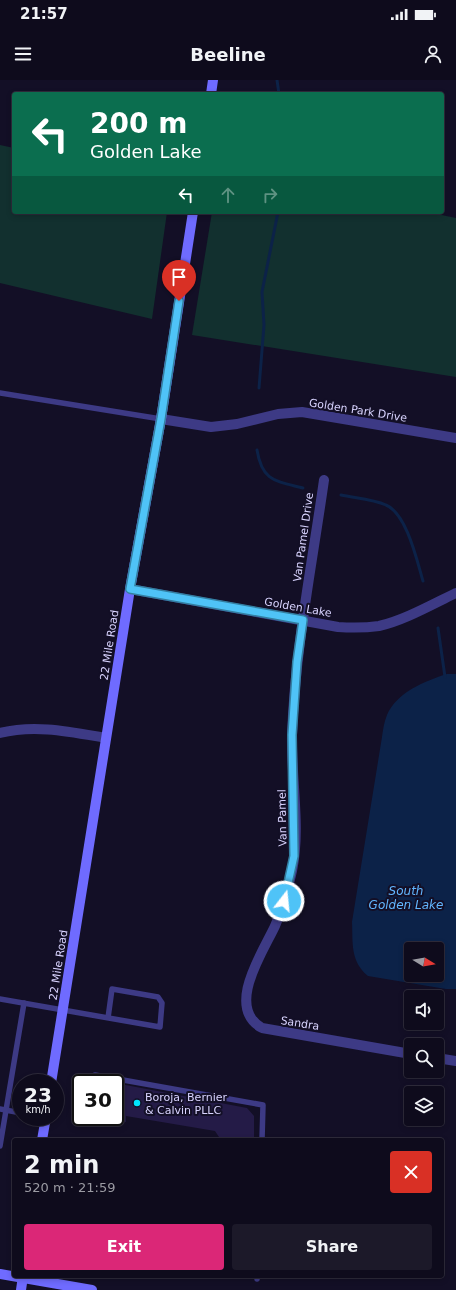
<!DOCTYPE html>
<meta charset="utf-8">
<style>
body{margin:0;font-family:"DejaVu Sans",sans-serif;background:#1c1929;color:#f1f3f6;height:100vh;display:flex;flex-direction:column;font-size:15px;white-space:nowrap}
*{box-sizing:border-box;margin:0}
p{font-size:13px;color:#9b9ba3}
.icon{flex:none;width:22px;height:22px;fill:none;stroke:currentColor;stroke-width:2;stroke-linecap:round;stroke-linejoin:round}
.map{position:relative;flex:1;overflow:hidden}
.drawer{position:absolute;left:12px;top:1058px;width:432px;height:140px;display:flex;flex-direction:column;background:#0e0b1c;border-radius:4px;box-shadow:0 2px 6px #0003,0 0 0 1px #2e2b3b}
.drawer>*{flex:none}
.banner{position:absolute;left:12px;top:12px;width:432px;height:122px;border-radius:4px;box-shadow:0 2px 6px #0003,0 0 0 1px #2e2b3b;background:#0b6e4f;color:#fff;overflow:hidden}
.needle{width:26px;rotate:101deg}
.tools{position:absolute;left:404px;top:862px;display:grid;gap:8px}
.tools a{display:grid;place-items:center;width:40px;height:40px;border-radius:4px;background:#0e0b1c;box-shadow:0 2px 6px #0003,0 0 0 1px #2e2b3b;font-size:20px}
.speed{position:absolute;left:12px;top:994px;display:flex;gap:8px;font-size:20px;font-weight:700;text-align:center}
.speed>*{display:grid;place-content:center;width:52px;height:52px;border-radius:50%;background:#0e0b1c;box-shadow:0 2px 6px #0003,0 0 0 1px #2e2b3b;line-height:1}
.speed small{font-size:10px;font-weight:400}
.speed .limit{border:2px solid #111;border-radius:6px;background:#fff;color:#111}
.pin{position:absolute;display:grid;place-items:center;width:34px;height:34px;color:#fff;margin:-41px -17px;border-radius:50% 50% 50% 0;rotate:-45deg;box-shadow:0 0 4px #0007}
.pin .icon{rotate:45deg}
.me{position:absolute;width:44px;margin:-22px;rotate:16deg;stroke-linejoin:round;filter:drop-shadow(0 0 3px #0008)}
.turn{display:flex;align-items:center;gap:14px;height:84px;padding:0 12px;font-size:18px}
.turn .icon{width:52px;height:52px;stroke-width:2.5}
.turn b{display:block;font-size:28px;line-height:34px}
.lanes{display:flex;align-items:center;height:38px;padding:0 12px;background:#0003;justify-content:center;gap:20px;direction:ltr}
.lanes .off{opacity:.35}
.round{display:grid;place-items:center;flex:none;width:42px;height:42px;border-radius:4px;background:#1c1929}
.overview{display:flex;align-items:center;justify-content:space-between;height:68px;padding:0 12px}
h1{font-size:24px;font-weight:700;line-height:30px}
.primary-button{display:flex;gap:8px;margin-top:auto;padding:8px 12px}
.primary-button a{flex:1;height:46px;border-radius:4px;background:#db2777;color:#fff;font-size:16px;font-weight:700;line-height:46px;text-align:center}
.primary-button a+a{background:#1c1929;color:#f1f3f6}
.status{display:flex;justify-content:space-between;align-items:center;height:28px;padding:0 20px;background:#0e0b1c;direction:ltr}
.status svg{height:11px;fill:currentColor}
header{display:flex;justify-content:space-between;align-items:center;height:52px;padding:0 12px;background:#0e0b1c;font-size:18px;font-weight:700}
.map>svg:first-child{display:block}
.green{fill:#12302f}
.water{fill:#0c2248;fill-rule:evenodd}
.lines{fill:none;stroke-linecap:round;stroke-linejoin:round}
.stream{stroke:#0c2248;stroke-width:3}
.building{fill:#241b47}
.lane{stroke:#3d3a85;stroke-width:5.5}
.street{stroke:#3d3a85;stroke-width:10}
.secondary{stroke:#6f6bff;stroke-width:10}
.route-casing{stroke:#337fa1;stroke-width:10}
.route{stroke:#4fc3f7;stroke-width:7}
.poi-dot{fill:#00e5ff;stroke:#130f26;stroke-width:1.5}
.labels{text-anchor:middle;stroke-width:4;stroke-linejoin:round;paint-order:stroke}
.street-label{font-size:11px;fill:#d9d4ff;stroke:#130f26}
.poi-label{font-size:11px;fill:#d9d4ff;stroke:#130f26;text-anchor:start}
.water-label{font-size:12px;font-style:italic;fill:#62b6ff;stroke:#130f26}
</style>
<div class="status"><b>21:57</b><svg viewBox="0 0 49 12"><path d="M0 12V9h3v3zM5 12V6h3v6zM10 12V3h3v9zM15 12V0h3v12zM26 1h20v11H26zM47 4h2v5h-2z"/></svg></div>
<header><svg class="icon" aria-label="menu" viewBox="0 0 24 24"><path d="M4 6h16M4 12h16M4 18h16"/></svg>Beeline<svg class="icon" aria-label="person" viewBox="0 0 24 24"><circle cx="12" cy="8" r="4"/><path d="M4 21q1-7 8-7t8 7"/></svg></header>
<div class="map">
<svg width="456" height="1210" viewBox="0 0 456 1210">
<rect width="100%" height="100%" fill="#130f26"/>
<!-- green -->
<g class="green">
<path d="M0,65L14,68V132H167L152,239L0,203Z"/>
<path d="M212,132H427L456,138V297L192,255Z"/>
</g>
<!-- water -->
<path class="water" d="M447,594H456V909H446L368,896C350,881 353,863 352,842L382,657C383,650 384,642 387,635C397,612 425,601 447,594ZM411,869H437V895H411Z"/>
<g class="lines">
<!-- stream -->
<g class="stream">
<path d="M277,0L279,14"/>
<path d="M259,308L264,245L262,212L278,132"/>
<path d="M257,370C262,401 275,401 303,408"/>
<path d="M341,415C355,418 373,419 386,425C407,434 417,481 423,501"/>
<path d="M438,548L445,597"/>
</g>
</g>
<!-- building -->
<path class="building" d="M115,1003L247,1028L254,1036V1060H221L215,1051L126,1036V1042L115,1040Z"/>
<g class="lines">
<!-- lane -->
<g class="lane">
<path d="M0,313L161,339"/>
<path d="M0,919L160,947L162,923L158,917L112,909L108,938"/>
<path d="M95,995L263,1025L262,1060"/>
<path d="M0,1029L21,1033"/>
<path d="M0,1066L24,923"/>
<path d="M257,1199V1196"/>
</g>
<!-- street -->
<g class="street">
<path d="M161,339L211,347L237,344L278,334L302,332L456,358"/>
<path d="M324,400C312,485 295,569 292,655C291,699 301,748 292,791C288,809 283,828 275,846C263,872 225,927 262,948L411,974"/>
<path d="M130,509L338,547C352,548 365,548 379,546C403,541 433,524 456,513"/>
<path d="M0,653C35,644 71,652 106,658"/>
<path d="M437,978L456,981"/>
</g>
<!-- secondary -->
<g class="secondary">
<path d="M211,14L213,0"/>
<path d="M51,1003L130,509L161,339L193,132"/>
<path d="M42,1060L46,1037"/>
<path d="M0,1194L92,1210"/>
<path d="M21,1210L23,1196"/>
</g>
</g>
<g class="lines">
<!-- route casing -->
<g class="route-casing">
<path id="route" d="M179,221L161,339L130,509L303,540L297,582L292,655L294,776L284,821"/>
</g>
<!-- route -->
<use href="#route" class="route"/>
</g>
<!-- markers -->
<circle class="poi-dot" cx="137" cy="1023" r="4"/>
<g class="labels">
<!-- street labels -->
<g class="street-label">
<text transform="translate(358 330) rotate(9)" y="4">Golden Park Drive</text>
<text transform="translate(303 457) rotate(-82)" y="4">Van Pamel Drive</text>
<text transform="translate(298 527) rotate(10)" y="4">Golden Lake</text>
<text transform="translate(109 565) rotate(-81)" y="4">22 Mile Road</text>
<text transform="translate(282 738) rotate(-91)" y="4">Van Pamel</text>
<text transform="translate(58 885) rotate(-81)" y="4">22 Mile Road</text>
<text transform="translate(300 943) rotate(9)" y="4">Sandra</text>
</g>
<!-- poi labels -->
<g class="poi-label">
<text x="145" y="1021">Boroja, Bernier<tspan x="145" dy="13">&amp; Calvin PLLC</tspan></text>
</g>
<!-- water labels -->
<g class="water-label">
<text x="406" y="815">South<tspan x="406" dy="14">Golden Lake</tspan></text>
</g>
</g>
</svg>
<div class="tools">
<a><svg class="needle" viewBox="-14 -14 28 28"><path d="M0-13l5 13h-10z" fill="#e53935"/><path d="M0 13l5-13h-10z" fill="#9b9ba3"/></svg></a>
<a><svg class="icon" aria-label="sound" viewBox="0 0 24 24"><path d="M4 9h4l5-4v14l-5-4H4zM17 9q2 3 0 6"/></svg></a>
<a><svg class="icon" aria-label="search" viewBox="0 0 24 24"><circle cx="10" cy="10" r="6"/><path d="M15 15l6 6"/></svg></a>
<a><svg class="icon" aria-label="layers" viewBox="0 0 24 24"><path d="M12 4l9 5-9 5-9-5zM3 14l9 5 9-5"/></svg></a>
</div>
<div class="speed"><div>23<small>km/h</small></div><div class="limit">30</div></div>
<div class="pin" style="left:179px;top:221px;background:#d93025"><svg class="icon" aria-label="arrive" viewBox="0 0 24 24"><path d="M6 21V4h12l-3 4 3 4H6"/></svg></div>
<svg class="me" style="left:284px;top:821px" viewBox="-20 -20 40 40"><circle r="17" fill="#4fc3f7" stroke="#fff" stroke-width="3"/><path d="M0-11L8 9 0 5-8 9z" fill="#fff"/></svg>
<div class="banner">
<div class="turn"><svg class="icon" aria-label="left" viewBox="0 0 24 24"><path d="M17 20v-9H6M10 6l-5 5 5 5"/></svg><div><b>200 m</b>Golden Lake</div></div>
<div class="lanes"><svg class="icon" aria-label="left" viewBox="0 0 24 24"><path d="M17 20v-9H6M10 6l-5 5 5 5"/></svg><svg class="icon off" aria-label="ahead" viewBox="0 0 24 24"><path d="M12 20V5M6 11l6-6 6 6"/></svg><svg class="icon off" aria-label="right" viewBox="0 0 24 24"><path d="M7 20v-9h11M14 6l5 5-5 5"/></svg></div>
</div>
<section class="drawer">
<div class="overview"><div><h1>2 min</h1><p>520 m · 21:59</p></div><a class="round" style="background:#d93025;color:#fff"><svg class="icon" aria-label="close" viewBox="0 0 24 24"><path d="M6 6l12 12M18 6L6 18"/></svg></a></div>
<div class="primary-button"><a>Exit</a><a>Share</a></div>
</section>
</div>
